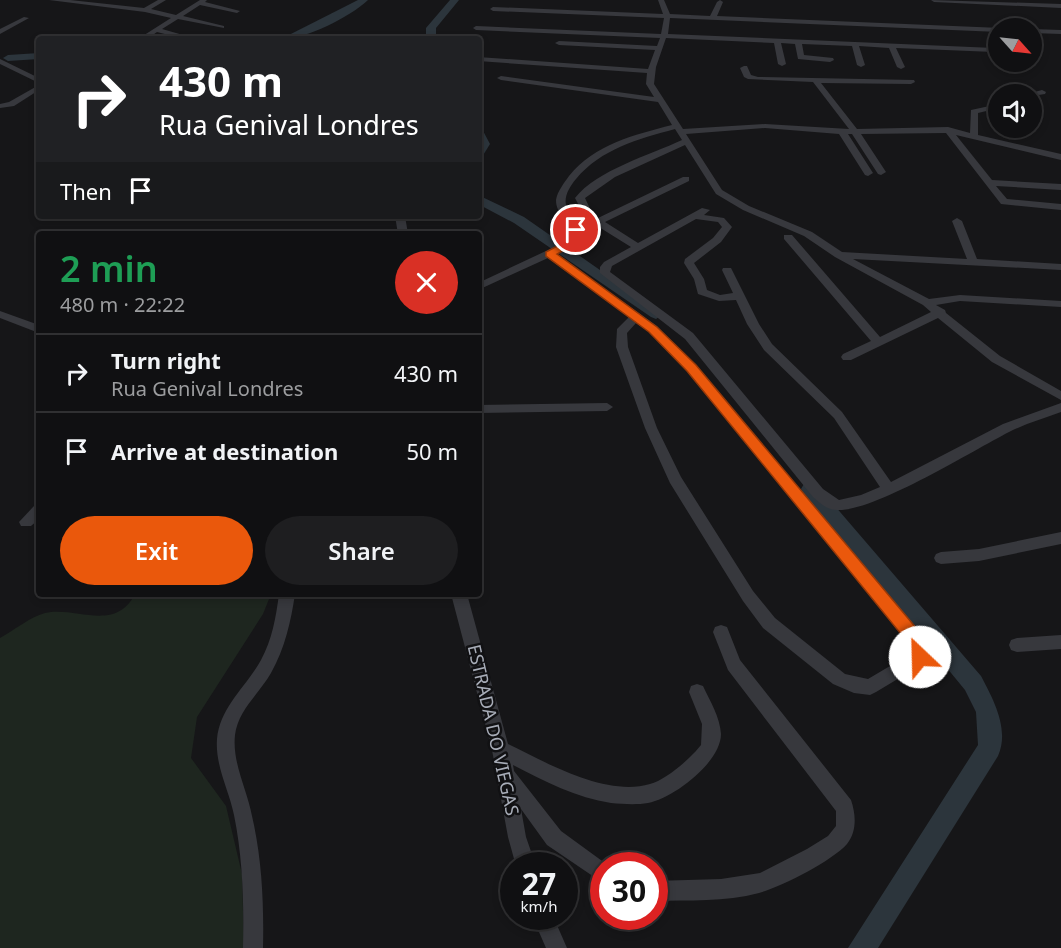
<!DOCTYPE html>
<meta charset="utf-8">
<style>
body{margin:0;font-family:"Noto Sans",sans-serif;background:#1e1e20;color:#f1f3f6;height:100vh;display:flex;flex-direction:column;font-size:22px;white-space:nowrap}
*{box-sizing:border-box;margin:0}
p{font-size:20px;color:#9c9d9f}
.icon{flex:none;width:33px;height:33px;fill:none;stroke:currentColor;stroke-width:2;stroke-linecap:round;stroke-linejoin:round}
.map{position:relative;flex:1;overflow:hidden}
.sheet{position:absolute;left:36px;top:231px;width:446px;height:366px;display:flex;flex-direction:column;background:#101012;border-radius:6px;box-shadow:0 3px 9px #0003,0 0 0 2px #303032}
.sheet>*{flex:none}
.top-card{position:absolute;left:36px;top:36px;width:446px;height:183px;border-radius:6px;box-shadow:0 3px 9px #0003,0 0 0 2px #303032;background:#202124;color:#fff;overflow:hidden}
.needle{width:39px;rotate:117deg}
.fabs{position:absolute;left:988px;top:18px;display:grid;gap:12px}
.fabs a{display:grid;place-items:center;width:54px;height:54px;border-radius:50%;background:#101012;box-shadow:0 3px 9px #0003,0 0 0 2px #303032;font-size:30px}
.speed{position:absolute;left:500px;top:852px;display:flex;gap:12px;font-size:30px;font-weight:700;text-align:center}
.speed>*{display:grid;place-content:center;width:78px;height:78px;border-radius:50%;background:#101012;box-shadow:0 3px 9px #0003,0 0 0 2px #303032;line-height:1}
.speed small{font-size:15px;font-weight:400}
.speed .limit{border:9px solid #d22;background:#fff;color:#111}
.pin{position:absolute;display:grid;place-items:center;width:51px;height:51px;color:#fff;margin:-26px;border:3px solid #fff;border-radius:50%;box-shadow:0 2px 6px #0007}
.me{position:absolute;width:66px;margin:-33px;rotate:336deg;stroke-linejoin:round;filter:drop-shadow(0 0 4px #0008)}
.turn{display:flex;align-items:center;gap:21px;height:126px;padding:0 24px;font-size:27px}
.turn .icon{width:78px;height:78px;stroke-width:2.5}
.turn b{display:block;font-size:42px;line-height:51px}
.then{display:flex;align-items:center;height:57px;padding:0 24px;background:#0003;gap:12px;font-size:22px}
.round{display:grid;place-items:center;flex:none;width:63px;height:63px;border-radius:32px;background:#1e1e20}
.headline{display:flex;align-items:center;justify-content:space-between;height:102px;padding:0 24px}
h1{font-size:36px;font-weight:600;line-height:45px;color:#1e9e55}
.action{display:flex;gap:12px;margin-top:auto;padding:12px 24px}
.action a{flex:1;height:69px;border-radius:36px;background:#ea580c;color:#fff;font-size:24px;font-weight:600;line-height:69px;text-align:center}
.action a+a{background:#1e1e20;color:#f1f3f6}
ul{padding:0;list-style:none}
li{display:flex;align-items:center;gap:18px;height:78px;padding:0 24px;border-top:2px solid #303032}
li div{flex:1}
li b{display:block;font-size:22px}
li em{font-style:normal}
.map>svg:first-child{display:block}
.green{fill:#1e261f}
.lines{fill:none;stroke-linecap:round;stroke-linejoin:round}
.river{fill:#2c353c;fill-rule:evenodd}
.minor{fill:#37383d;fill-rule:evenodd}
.route{fill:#ea580c;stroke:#983908;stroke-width:1.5}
.labels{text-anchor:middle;stroke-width:5;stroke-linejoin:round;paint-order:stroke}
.near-street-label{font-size:18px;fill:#a8adb8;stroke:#111113}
</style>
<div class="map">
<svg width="1061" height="948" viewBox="0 0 1061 948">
<rect width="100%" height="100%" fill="#161618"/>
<!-- green -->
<path class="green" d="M135,594H271L263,614L197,717L191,758L226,806L242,874L244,948H0V638C13,631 30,617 45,613C76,606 115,633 135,594Z"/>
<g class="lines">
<!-- river -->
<g class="river">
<path d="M358,0H368C350,17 306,39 281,39Z"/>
<path d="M450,0H459L436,28V39H426V28Z"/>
<path d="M39,53V59L8,61L3,58L8,55Z"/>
<path d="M478,128L482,129L490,144L482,157L478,158Z"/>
<path d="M478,195L524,217L663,314L656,319L651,317L514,223L478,204Z"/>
<path d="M810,482L816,484L981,676C993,699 1010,729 998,756L878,948H848L978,745L976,712L965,690L804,494L801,489L804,484Z"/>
</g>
<!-- minor -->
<g class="minor">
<path d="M49,0H70L144,8L158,0H166L151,9L176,15L200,0H207L205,2L240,11L237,13L200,5L183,16L224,26V28L178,19L162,29L197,39H184L157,32L147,39H138L171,18L145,12Z"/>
<path d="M658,0H664L670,14L710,16L717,2L720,0L723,2L717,16L1001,28H999V32L670,18L668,34L994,48L998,50L994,52L896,48L905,67L901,69L897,67L889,48L859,46L865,65L861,67L857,65L852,46L802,44L804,55L833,58L834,60L830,62L798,59L795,44L781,43L786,64L782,66L778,64L774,43L666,38L656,67L654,84L683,129L765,124L849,129L813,82L748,79L744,77L740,68L744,66H747L751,75L758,77L914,80L915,82L911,84L821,83L857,129L948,127L970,133L971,110L999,104V108L978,113V135L1061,154V160L956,135L992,180L1061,184V190L996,186L1007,199L1061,204V210L1001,204L946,133L861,134L886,172L881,175L878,174L852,134H848L873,173L868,176L865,175L839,134L765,128L686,134L722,190L749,206L812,232L842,252L967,259L952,221L957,218L962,221L977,259L1061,264V270L853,259L929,299L960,295L1061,301V307L960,301L936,305L945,310L946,313L1000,356L1061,391V400L992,362L938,318L851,360H843L841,357L843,354L871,341L784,239V235H792L880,337L931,312L923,305L835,257L804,236L743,210L716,194L685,145L615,177L585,198L593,215L598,218L683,177H689V181L605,222L638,243L702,208L710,210L704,215L724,218L732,227L721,242L694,263L704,279L707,290L720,295L733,293L722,270L723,268H731L759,324L772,344L842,412L891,482L1003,424L1061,403V412C1044,418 1025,424 1009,432C972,451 874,512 837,510C827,510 820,503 813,497L685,339L600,273V267L604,262L631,247L586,219L575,198C597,170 650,155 682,140L675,129C638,139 601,149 576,179C570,186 564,196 566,205C572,225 589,219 573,246L556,254L657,326L695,365L922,635L928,648L926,662L876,692L870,695L854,693L833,684L763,628L743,601L670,483L645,428L616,347L617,329L629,317L548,258L478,290V283L565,242C578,217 556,220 556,200C557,192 564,183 569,176C595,144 634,135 672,125L658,102L501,80L497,78L501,76L654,97L646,84L647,73L478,61V57L648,69L655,50L559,45L555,43L559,41L657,46L660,38L476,30L473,28L476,26L661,34L664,18L493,11L490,9L493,7L663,14ZM696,219L718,222L722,227L713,238L685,259L684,263L694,279L698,294L719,301L736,300L747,324L764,350L834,418L880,487L861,495L839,500L823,489L693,333L610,272L612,266ZM636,323L649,332L687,371L910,645L912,653L868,679L845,674L775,618L753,591L681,477L657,428L628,347L627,333Z"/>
<path d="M931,0L1061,4V8L934,2Z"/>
<path d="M24,17L29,18L0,34V29Z"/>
<path d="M1032,29L1061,30V34L1032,33Z"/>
<path d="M0,59L39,78V83L0,64Z"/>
<path d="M39,85V90L14,106L0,108V104L9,102Z"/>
<path d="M1042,90L1046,92L1045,94L1032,96L1027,94Z"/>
<path d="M395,216H405L408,234H398Z"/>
<path d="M0,311L39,325V333L0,318Z"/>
<path d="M607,403L613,407L607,411L478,413V405Z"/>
<path d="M39,504V519L31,526H21L19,522L34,506Z"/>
<path d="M1061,532V544L979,561L941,564L936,562L934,558L936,554L941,552L979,549Z"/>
<path d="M279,594H295C291,621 285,648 271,673C259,694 238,710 235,735C232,763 247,789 252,816C262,859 264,904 263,948H243C244,904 243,859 234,815C229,790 215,766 217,739C220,707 246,687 261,660C272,640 276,617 279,594Z"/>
<path d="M451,594H467L508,744C547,763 606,797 650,784C666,780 691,758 701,745L702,724L689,692L691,686L697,684L703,686C710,701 720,717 721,734C721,762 674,798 648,803C636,805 623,804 611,803C577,798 544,781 513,765L514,771L561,831L609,866H603V883L547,845L521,809L526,837L536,866H516L508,837L492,750Z"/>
<path d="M721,625L727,627L740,660L851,800C856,815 857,831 847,844C832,861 781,887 759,893C725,902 689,900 654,901V881L721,879L760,873L807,849L828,836L836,826V811L728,670L713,632L715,627Z"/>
<path d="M1061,635V649L1017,652L1011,650L1009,645L1011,640L1017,638Z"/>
<path d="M532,916H553L567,948H546Z"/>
</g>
</g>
<!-- route -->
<path class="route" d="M572,227L581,230L572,246L557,254L657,327L696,365L922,635L928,648L925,662L920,665L914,662L910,645L687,371L649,332L546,256V252L565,242Z"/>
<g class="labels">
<!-- near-street labels -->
<g class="near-street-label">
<text transform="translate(493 730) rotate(77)" y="6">ESTRADA DO VIEGAS</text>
</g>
</g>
</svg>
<div class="fabs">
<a><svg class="needle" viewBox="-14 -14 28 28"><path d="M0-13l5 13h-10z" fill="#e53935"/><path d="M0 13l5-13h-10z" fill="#9c9d9f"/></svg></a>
<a><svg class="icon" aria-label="sound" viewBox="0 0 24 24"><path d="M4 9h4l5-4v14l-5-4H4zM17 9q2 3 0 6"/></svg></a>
</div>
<div class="speed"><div>27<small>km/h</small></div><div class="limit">30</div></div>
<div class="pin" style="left:576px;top:230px;background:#d93025"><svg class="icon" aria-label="arrive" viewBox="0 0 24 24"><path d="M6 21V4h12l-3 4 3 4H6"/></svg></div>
<svg class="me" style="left:920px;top:657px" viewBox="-20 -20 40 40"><circle r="19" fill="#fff"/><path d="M0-13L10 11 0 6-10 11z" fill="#ea580c"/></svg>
<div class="top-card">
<div class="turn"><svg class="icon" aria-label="right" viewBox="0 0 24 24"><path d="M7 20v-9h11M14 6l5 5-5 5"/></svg><div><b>430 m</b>Rua Genival Londres</div></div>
<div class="then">Then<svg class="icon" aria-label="arrive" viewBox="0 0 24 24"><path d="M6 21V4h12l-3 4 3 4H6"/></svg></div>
</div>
<section class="sheet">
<div class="headline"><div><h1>2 min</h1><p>480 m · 22:22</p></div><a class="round" style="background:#d93025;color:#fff"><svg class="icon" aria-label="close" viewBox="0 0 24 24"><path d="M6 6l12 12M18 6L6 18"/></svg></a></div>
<ul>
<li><svg class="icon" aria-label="right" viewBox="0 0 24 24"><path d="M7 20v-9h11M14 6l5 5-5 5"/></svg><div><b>Turn right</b><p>Rua Genival Londres</p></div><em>430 m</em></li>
<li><svg class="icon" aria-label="arrive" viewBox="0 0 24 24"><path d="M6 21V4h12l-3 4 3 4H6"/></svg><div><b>Arrive at destination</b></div><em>50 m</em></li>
</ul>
<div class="action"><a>Exit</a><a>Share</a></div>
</section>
</div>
